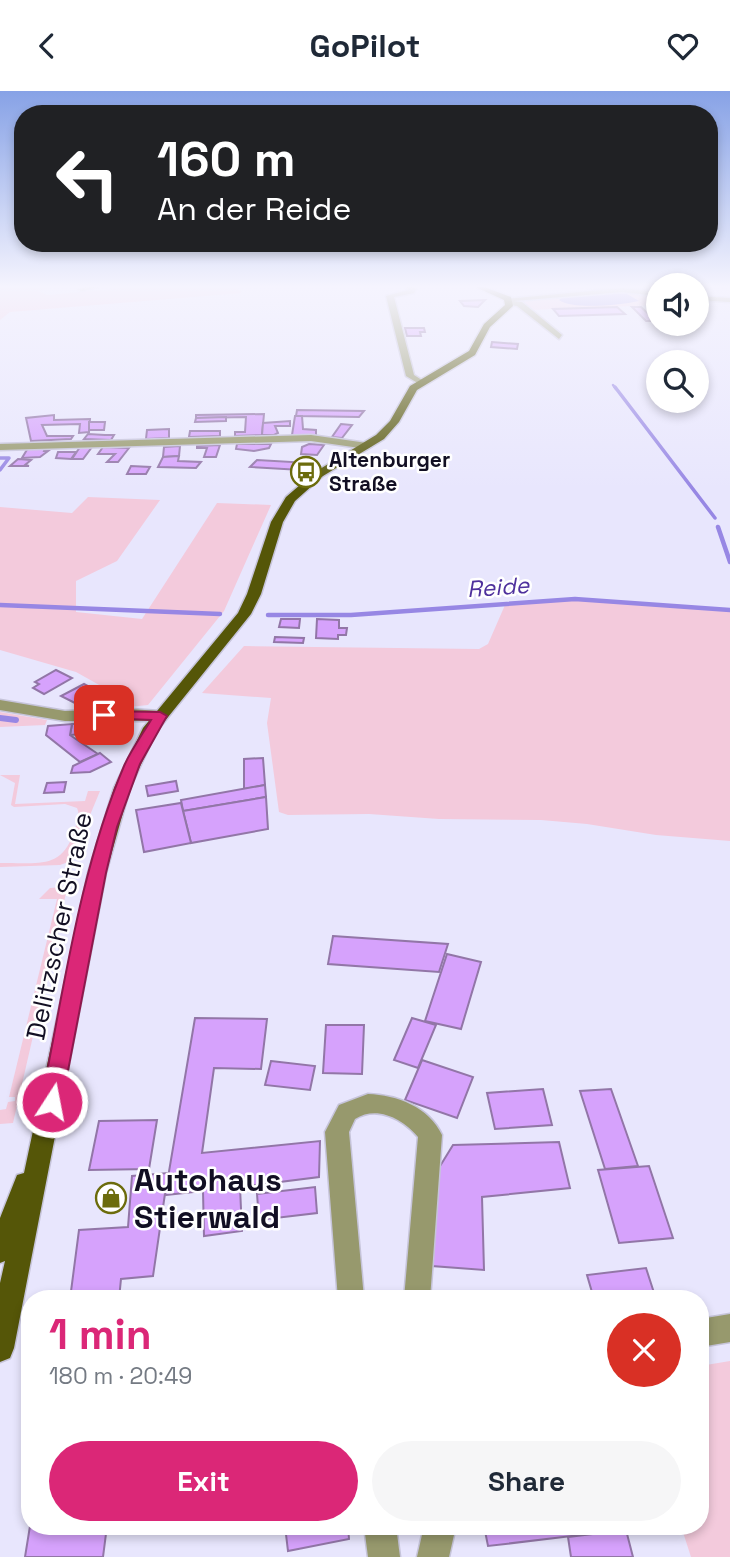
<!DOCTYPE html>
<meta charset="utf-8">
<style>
body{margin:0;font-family:"Space Grotesk",sans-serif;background:#f6f6f7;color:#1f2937;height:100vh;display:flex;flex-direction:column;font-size:26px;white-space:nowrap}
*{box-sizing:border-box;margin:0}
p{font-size:23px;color:#747a83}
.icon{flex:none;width:38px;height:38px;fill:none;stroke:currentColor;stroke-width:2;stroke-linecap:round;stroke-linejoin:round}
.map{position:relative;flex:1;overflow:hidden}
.drawer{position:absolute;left:21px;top:1199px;width:688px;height:245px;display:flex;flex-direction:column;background:#fff;border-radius:28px;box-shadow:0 4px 10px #0003}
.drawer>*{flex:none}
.banner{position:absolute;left:14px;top:14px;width:704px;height:147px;border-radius:28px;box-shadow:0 4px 10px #0003;background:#202124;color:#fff;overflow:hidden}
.tools{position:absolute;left:646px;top:182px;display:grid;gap:14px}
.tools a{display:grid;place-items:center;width:63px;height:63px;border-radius:50%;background:#fff;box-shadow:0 4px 10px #0003;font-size:35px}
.pin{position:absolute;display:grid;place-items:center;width:60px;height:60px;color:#fff;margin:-30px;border-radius:14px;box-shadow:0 4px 10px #0006}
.me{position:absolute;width:77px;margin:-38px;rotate:11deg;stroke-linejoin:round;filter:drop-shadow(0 0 5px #0008)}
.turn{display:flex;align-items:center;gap:24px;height:147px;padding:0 28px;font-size:32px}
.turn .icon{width:91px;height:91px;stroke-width:2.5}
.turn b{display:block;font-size:49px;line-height:60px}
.round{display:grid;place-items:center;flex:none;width:74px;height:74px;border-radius:37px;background:#f6f6f7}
.summary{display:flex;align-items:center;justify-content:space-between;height:119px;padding:0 28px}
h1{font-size:42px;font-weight:700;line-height:52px;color:#db2777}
.action{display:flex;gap:14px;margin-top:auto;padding:14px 28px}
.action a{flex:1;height:80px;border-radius:42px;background:#db2777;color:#fff;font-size:28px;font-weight:700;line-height:80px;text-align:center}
.action a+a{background:#f6f6f7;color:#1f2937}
header{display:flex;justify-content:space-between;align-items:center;height:91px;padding:0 28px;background:#fff;font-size:32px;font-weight:700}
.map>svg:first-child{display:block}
.green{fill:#f3cadc}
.water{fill:#9787e4}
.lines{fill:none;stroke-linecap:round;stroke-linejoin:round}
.stream-far3{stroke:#9787e4;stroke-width:2.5}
.stream-far2{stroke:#9787e4;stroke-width:3.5}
.stream-far1{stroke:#9787e4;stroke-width:4.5}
.stream{stroke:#9787e4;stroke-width:6}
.building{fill:#d6a2fc;stroke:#9276a7;stroke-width:2}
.minor-casing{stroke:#c6c4da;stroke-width:3}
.major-casing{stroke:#c6c4da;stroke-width:3}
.minor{fill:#97996d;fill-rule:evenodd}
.major{fill:#555608;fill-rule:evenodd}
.route{fill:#db2777;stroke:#8e194d;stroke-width:2}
.labels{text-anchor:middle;stroke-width:5;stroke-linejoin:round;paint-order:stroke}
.far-poi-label{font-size:21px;font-weight:bold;fill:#120f23;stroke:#fff;text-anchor:start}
.far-water-label{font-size:23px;font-style:italic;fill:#4f319d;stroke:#fff}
.street-label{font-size:26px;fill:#120f23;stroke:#fff}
.near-poi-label{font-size:32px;font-weight:bold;fill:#120f23;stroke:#fff;text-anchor:start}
</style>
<header><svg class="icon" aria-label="back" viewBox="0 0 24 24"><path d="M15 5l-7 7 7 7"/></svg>GoPilot<svg class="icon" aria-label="heart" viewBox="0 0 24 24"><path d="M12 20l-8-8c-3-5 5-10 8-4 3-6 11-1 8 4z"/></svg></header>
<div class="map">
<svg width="730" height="1466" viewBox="0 0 730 1466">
<rect width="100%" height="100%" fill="#e8e6fd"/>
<!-- green -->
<g class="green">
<path d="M0,194H61L38,200L48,204L156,194H235L242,202L10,221L0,229Z"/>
<path d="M616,200L658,204V214L531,219L524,212L530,208Z"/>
<path d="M88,406L160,409L117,470L76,490V521L142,528L217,412L271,414L224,520L148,614L129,616L110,600L76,581L0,559V416L72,422Z"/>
<path d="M575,508L730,520V750L656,744L587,733L541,729L439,728L369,723L288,724L279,721L267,632L271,607L202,602L244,555L479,558L488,553L505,514Z"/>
<path d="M0,621L47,629L45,634L0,636Z"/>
<path d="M0,684H20L15,713L85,710L88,700H100L71,770L60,774L0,776V772C33,771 61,780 73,743C76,734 81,725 77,717L65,713L14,716L11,714L15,692Z"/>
<path d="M62,796L66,802L13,1032L0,1033V1019L6,1018L8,1011L15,1010V1006H9L57,808H39L50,797Z"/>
<path d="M730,1270V1466H691L681,1435H700V1275Z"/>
</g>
<!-- water -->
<path class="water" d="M615,202L627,203L639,210C622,214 572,219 559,209L565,205Z"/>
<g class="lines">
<!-- stream-far3 -->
<path class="stream-far3" d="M613,294L616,298"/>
<!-- stream-far2 -->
<g class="stream-far2">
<path d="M615,296L715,427"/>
<path d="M0,367H9L0,379"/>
</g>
<!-- stream-far1 -->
<g class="stream-far1">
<path d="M718,436L730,471"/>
<path d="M0,514L220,523"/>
<path d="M268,524H351L575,508L730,519"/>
</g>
<!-- stream -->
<path class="stream" d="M0,627L16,629"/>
</g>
<!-- building -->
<g class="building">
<path d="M485,209L478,216L464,215L460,210Z"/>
<path d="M617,216L625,223L559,225L553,218Z"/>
<path d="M632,216H641L656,230H646Z"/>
<path d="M405,237H424L425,241H420L421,245H407Z"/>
<path d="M492,251L518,253L517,258L491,256Z"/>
<path d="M297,319L364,320L359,326L296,325Z"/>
<path d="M264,323L262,344L235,345V341H245L246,326L196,327V324Z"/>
<path d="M54,324V329L90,328L89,341L79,342L80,333L42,334L47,345H73L71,348L31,350L26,327Z"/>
<path d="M295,325H302L303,338L316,339V344H292Z"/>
<path d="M226,326V330L195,331L196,327Z"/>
<path d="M290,330V335H275L278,342L274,344H262L263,332Z"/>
<path d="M89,331H105L104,339H89Z"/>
<path d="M341,333L352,334L342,347L332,346Z"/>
<path d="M169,338V347L146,348L147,339Z"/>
<path d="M190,340H220V345L189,346Z"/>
<path d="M88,343L105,344H114L111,349L84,348Z"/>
<path d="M237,353H271L269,357L254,360L236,358Z"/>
<path d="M309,353L324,354L317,364L301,363L302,356Z"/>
<path d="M220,354L216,366H204L207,357H197V355Z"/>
<path d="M180,355L179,365L163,366L164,356Z"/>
<path d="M80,356H92L83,368H72Z"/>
<path d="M103,356L129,357L118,371H107L115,363H98Z"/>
<path d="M28,357H45L44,360H48L40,366L22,367Z"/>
<path d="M58,361H76L71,368L56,367Z"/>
<path d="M179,365L178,370L201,371L196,377L158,376L163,366Z"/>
<path d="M18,368L31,369L25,374L29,375H10Z"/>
<path d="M257,369L310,372L301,379L250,376Z"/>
<path d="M131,375L150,376L146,383H127Z"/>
<path d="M281,528H300L299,537L279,536Z"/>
<path d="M317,528L339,529V537H347L346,544H338V548L316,547Z"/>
<path d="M275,546L304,547L303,552L274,551Z"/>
<path d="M56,579L72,587L44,603L33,597L39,593L35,591Z"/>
<path d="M84,593L97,600L75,612L61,605Z"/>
<path d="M101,632L99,642L70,644L72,633Z"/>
<path d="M72,633L70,644L98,663L80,671L46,644L48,635Z"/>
<path d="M100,662L111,671L90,681L71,682L73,675Z"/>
<path d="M263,667L265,694L244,698V668Z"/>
<path d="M176,690L178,700L148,705L146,695Z"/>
<path d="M66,691L64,701L44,702L47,692Z"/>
<path d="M265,694L266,706L183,720L181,709Z"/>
<path d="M266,706L268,738L191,752L183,720Z"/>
<path d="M181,712L191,752L144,761L136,719Z"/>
<path d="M333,845L448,853L439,881L328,873Z"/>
<path d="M447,863L481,871L461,938L425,930Z"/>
<path d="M195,927L267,928L261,978L214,977L202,1062L320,1050L319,1086L240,1096L242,1140L204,1145L203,1100L165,1104Z"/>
<path d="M412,927L436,934L418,977L394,969Z"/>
<path d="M326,934H364L362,983L323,982Z"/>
<path d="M422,969L473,986L457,1027L405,1009Z"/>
<path d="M271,970L315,975L310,999L265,994Z"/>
<path d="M543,998L552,1034L495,1038L487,1002Z"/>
<path d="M611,998L638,1075L605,1078L580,1000Z"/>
<path d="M157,1029L149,1078L89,1079L99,1030Z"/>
<path d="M559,1051L570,1097L482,1106L484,1179L432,1175L437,1080L453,1054Z"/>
<path d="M649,1075L673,1147L619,1152L598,1079Z"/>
<path d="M168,1082L153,1185L121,1188L119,1208H70L79,1139L128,1136L132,1085Z"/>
<path d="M315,1096L317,1122L259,1129L257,1103Z"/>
<path d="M646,1177L656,1208H594L587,1184Z"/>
<path d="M519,1201L521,1208H480Z"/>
<path d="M30,1435H107L103,1466H25Z"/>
<path d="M285,1435H348L349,1448L288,1460Z"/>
<path d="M484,1435H587L589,1443L488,1455Z"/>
<path d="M626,1439L633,1466H571L568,1446Z"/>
</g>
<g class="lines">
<!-- minor casing -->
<g class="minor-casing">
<g id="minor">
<path d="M94,194H106L82,200L78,198Z"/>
<path d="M405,194H412L416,198L414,202L394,206L414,284L425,291L421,294L406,285L386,205L408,199Z"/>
<path d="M622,197L658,201V205L622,201L514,210L522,211L562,244L559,248L517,215L506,213L504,208Z"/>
<path d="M696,205L730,207V211L696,209Z"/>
<path d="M311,344L367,352L372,355L367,358L311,350L0,359V353Z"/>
<path d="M0,609L65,620L130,618L160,620L168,625L160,630H65L0,619Z"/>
<path d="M368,1003C397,1004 429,1016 442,1044L430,1208H404L418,1046C403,1028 377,1014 355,1028L349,1041L364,1208H338L325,1041L339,1014Z"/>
<path d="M730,1223V1251L700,1256V1228Z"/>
<path d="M364,1435H396L400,1466H368Z"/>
<path d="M424,1435H456L449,1466H417Z"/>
</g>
</g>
<!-- major casing -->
<g class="major-casing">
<path id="major" d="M471,194H479L511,206L513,215L490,236L475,264L417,299L399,331L384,348L323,385L295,410L283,431L261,503L251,523L156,641L130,697L106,782L14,1257L10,1267L0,1271V1192L5,1170L0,1172V1127L17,1084L24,1082L88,782L114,697L143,637L238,522L247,503L271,431L286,406L315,381L376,344L390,330L410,295L469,260L484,233L505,214L504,209Z"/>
</g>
<!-- minor -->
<use href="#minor" class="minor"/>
<!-- major -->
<use href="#major" class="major"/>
</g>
<!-- sky -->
<linearGradient id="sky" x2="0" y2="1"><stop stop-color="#87a2e6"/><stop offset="0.49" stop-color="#f5f4fe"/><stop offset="1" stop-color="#f5f4fe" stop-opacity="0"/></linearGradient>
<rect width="730" height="399" fill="url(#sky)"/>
<!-- route -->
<path class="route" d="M104,620L160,621L167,625L140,673L117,736L106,782L62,1011L59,1017L52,1020L44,1017L41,1011C64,899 79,781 124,675C131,659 142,644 151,629L99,627V621Z"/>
<!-- icons -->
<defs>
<g id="bus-ring" transform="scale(1.575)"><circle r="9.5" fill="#fff" stroke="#6c6c0c" stroke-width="1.5"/><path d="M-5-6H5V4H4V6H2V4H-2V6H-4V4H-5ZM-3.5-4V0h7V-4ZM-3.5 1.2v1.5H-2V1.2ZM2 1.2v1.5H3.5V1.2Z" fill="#6c6c0c"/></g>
<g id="shop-ring" transform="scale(1.575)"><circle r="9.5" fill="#fff" stroke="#6c6c0c" stroke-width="1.5"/><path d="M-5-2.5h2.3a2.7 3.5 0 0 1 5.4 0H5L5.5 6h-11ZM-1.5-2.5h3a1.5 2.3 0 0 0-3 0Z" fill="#6c6c0c"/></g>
</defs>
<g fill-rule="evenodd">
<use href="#bus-ring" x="306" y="381"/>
<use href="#shop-ring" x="111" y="1107"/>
</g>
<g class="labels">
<!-- far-poi labels -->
<g class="far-poi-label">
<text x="329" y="376">Altenburger<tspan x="329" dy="24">Straße</tspan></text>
</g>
<!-- far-water labels -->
<g class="far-water-label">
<text transform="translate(498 496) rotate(-4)" y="8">Reide</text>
</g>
<!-- street labels -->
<g class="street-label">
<text transform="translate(59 835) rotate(-78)" y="9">Delitzscher Straße</text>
</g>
<!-- near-poi labels -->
<g class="near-poi-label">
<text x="134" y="1100">Autohaus<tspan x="134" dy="37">Stierwald</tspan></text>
</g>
</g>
</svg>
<div class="tools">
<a><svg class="icon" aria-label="sound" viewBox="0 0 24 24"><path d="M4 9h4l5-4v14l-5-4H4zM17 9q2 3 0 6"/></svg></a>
<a><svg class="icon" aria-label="search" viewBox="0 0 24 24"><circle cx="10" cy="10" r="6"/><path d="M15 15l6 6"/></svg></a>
</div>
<div class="pin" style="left:104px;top:624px;background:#d93025"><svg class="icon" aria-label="arrive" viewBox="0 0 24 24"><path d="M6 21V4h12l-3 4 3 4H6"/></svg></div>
<svg class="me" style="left:52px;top:1011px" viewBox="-20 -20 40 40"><circle r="17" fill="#db2777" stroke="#fff" stroke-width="3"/><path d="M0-11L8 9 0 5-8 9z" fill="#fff"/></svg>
<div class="banner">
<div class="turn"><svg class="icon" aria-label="left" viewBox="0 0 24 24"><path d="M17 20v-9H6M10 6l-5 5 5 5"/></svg><div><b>160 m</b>An der Reide</div></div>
</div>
<section class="drawer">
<div class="summary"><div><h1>1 min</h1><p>180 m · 20:49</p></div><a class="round" style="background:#d93025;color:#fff"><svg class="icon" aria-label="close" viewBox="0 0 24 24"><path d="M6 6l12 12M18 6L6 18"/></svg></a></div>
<div class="action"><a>Exit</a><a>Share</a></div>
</section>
</div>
